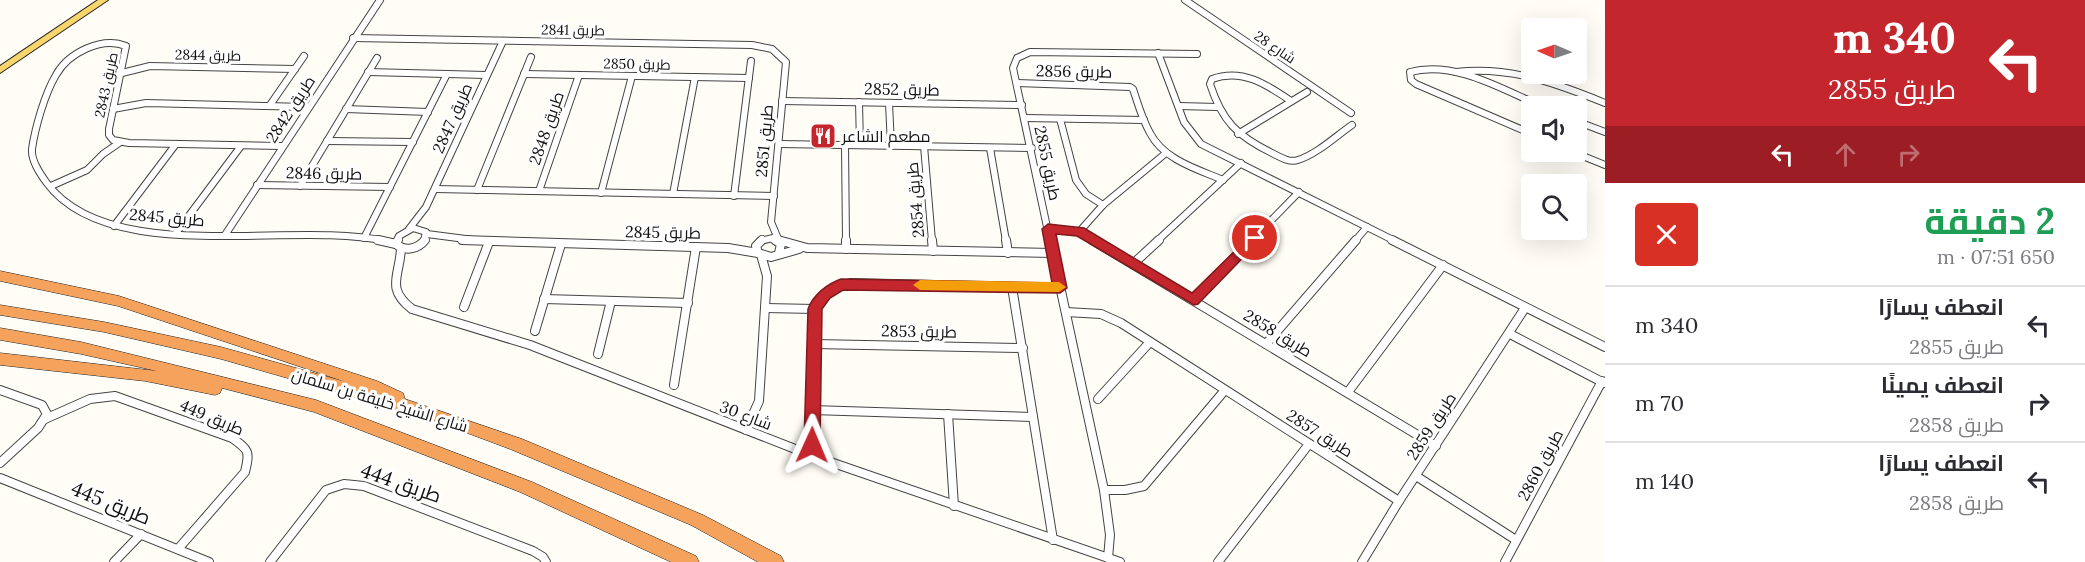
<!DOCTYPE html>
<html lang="ar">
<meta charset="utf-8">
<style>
body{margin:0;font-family:Lora,Cairo,serif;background:#f2f2f3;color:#2b2b33;direction:rtl;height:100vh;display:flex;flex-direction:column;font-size:22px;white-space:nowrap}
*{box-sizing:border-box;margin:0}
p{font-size:20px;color:#7c7c81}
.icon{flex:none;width:33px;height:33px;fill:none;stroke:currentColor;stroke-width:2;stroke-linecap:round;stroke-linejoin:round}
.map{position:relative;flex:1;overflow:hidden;direction:ltr}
.sheet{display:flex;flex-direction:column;background:#fff;width:480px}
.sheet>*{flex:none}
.banner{background:#c4262e;color:#fff;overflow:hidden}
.needle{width:39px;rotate:272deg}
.fabs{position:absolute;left:1521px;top:18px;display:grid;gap:12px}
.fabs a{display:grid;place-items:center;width:66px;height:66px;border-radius:6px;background:#fff;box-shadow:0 6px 24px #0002;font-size:30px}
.pin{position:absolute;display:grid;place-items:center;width:51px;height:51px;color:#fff;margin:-26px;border:3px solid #fff;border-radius:50%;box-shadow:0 2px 6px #0007}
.me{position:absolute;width:66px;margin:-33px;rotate:1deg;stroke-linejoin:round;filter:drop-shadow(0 0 4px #0008)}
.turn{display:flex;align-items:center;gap:21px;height:126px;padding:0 30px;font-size:27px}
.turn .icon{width:78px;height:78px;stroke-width:2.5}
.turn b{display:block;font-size:42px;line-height:51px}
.lanes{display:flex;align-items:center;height:57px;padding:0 30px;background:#0003;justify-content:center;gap:30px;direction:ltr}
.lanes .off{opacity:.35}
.round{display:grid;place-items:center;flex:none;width:63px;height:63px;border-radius:6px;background:#f2f2f3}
.head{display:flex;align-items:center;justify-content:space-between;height:102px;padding:0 30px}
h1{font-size:36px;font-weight:700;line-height:45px;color:#1e9e55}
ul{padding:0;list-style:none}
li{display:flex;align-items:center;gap:18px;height:78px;padding:0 30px;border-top:2px solid #e1e1e2}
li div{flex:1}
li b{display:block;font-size:22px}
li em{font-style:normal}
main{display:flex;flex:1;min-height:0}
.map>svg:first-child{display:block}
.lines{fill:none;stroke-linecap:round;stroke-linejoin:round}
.minor-far1-casing{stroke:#444;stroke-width:8}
.minor-casing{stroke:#444;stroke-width:10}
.primary-casing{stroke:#222;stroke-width:2}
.motorway-casing{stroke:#222;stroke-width:1}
.minor-far1{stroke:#fff;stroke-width:6}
.minor{stroke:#fff;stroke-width:8}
.primary{fill:#f9d66b;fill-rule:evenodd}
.motorway{fill:#f5a25d;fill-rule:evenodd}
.route{fill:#c4262e;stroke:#7f191e;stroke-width:1.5}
.slow{fill:#f59e0b}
.labels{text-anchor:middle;stroke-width:6;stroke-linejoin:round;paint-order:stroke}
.far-street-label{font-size:14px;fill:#111;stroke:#fff}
.street-label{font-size:16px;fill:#111;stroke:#fff}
.poi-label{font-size:16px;fill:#111;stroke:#fff;text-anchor:start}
.near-street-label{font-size:20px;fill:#111;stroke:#fff}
</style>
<main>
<section class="sheet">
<div class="banner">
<div class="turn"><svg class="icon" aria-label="left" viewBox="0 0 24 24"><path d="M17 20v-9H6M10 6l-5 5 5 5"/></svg><div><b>340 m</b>طريق 2855</div></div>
<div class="lanes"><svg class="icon" aria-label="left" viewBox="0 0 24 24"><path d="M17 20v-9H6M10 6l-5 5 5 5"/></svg><svg class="icon off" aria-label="ahead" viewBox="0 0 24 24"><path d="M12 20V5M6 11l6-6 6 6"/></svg><svg class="icon off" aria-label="right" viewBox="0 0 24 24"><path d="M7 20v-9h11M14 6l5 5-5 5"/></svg></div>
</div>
<div class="head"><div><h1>2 دقيقة</h1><p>650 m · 07:51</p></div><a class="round" style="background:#d93025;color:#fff"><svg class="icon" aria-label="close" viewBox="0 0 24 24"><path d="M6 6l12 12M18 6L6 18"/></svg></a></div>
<ul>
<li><svg class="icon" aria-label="left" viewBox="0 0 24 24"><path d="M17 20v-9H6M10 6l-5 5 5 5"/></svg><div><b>انعطف يسارًا</b><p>طريق 2855</p></div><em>340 m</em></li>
<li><svg class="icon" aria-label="right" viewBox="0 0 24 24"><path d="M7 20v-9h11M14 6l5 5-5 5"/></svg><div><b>انعطف يمينًا</b><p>طريق 2858</p></div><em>70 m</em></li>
<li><svg class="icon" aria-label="left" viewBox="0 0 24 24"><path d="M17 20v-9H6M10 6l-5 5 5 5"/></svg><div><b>انعطف يسارًا</b><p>طريق 2858</p></div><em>140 m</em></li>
</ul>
</section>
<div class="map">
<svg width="1605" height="562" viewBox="0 0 1605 562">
<rect width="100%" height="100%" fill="#fffdf5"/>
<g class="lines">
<!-- minor-far1 casing -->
<g class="minor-far1-casing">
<g id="minor-far1">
<path d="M1185,0L1351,113"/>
<path d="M353,38L752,45L772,49L786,62L771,222L779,241"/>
<path d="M1158,53L1184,122L1201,144L1395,241"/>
<path d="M368,72L486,75"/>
<path d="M1456,72C1510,66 1556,83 1605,103"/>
<path d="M122,73L150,66L295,69"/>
<path d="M524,74L749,78"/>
<path d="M1017,83L1130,87L1133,89C1138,104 1142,119 1150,133C1164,160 1197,169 1223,180"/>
<path d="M782,101L1022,105"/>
<path d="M1291,101C1266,84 1242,68 1212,79L1210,84C1222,121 1237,136 1272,153C1280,157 1289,163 1298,160C1317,154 1336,136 1352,125"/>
<path d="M859,102L860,145"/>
<path d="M889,103L891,146"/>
<path d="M270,105L304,56"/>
<path d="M1179,106L1218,107"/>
<path d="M113,109L146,103L308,107"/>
<path d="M346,109L428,112"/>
<path d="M1025,118L1144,120"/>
<path d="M1060,119L1076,180L1086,194L1103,205"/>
<path d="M1576,121L1605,132"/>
<path d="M1238,134L1307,92"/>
<path d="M1532,134L1416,84L1411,80L1410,72C1454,60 1502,89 1541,106"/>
<path d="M327,141L413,142"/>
<path d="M779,144L1032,148"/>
<path d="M845,145L846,241"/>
<path d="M282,146L129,143L113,140L109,135V129L126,46C102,36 68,53 56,75C45,93 35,128 32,149C31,160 39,172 46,182C108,268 291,220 385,241"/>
<path d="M924,146L932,241"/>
<path d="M990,148L1006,241"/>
<path d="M1573,152L1605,165"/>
<path d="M257,185L390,187"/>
<path d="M51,186L87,170L103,154L119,143"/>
<path d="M300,186L377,58"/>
<path d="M435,189L774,196"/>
<path d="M477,190L531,57"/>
<path d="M539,191L579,75"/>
<path d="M601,193L632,76"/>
<path d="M673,194L695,77"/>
<path d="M734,196L751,61"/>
<path d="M114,226L176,144"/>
<path d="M409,229L426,207L503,41"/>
<path d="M1048,229L1079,232L1095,241"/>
<path d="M1079,232L1103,205L1166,153"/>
<path d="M176,233L241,146"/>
<path d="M427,234L481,241"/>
<path d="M225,235L380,0"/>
<path d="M364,238L447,74"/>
<path d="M397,241L399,236L413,228L426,232L424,241"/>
<path d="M760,241L773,238L777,241"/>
<path d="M1050,241L1013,68L1017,58L1030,52L1197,54"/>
<path d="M1157,241L1241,163"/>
<path d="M1251,241L1299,192"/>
<path d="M1355,241L1367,227"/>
</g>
</g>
<!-- minor casing -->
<g class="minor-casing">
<g id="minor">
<path d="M378,240L396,244"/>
<path d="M398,240L396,244C405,252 418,249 425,240"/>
<path d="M462,240L728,248L758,253"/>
<path d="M762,240L756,246L758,253L771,257L799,249"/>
<path d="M775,240L781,244L779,253"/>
<path d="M778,240L807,248L1053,253"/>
<path d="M846,240V249"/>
<path d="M932,240L933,251"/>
<path d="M1006,240L1008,253"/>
<path d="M1050,240L1104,490L1110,535L1108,558"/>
<path d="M1092,240L1436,446"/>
<path d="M1392,240L1605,347"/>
<path d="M401,248C400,276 385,288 412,309L530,345L813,456L1120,562"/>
<path d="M1134,263L1159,240"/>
<path d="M1012,287L1053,540"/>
<path d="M544,299L688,303"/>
<path d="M1194,300L1252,240"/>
<path d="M464,307L489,242"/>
<path d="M765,308L815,309"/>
<path d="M1066,312L1101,314L1121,323L1399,501"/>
<path d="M535,331L561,244"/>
<path d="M1510,334L1604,383"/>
<path d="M814,344L1023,348"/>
<path d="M1266,344L1356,240"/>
<path d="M598,354L611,301"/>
<path d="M674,385L696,247"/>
<path d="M0,390L42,405L47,414L38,428L0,463"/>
<path d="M1348,392L1443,265"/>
<path d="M1098,399L1150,342"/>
<path d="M812,410L1033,417"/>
<path d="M948,414L954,506"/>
<path d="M45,419L90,399L115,396L232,438C249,450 250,451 245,472L178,549"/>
<path d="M746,430L759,401L767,276L761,255"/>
<path d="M813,456L815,309C822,293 835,286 851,283L1060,288"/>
<path d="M1416,476L1516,540"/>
<path d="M0,478L209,562"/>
<path d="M1104,490H1125L1144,486L1225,390"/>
<path d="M114,562L141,534"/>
<path d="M270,562L326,490L344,484L364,486L533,551L543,557L546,562"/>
<path d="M1218,562L1309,444"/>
<path d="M1362,562L1399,501L1525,308"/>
<path d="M1505,562L1602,381"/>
</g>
</g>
<!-- primary casing -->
<g class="primary-casing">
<path id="primary" d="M98,0H108L0,73V66Z"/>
</g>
<!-- motorway casing -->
<g class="motorway-casing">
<g id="motorway">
<path d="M0,271L119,296L377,381L403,393L405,399L522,439L703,515L781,556L784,562H758L691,525L510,449L430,419L221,359L104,332L0,315V305L104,322L221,347L346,382L118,306L0,281Z"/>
<path d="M0,328L81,342L316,400L532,482L696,556L699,562H671L520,492L314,412L222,388L220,393L215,395L145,381L0,365V353L157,371L81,354L0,340Z"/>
</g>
</g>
<!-- minor-far1 -->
<use href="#minor-far1" class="minor-far1"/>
<!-- minor -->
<use href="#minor" class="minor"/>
<!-- primary -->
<use href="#primary" class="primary"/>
<!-- motorway -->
<use href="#motorway" class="motorway"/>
</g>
<!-- route -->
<path class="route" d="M1048,224L1084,228L1192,293L1251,235H1260L1262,238L1198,304L1194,305L1077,236L1056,234L1067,288L1060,293L843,290L830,298L822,309L820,445L817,450L812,452L806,450L804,445L808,309C813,295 827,284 841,279L1052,283L1042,229Z"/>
<!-- slow -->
<path class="slow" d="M920,280L1059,282L1066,287L1059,292L920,290L913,285Z"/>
<!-- icons -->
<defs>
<g id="restaurant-square" transform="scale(1.35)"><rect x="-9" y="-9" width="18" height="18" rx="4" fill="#c4262e" stroke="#fff"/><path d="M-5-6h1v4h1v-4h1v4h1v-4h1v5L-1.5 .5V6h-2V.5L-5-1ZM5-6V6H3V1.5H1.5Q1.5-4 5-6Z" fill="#fff"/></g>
</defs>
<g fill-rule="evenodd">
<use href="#restaurant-square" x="823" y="136"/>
</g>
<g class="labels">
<!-- far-street labels -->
<g class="far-street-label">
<text transform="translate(573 30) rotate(1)" y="5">طريق 2841</text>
<text transform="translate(1275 47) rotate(34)" y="5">شارع 28</text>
<text transform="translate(208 55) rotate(1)" y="5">طريق 2844</text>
<text transform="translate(637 64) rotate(1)" y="5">طريق 2850</text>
<text transform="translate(106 85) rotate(-78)" y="5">طريق 2843</text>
</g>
<!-- street labels -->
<g class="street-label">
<text transform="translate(1074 71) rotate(1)" y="6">طريق 2856</text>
<text transform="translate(902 89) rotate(1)" y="6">طريق 2852</text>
<text transform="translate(290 109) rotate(-57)" y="6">طريق 2842</text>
<text transform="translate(452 118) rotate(-66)" y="6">طريق 2847</text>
<text transform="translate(546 128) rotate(-71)" y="6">طريق 2848</text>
<text transform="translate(764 141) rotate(-85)" y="6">طريق 2851</text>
<text transform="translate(1048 163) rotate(78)" y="6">طريق 2855</text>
<text transform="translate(324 173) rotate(1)" y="6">طريق 2846</text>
<text transform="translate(915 200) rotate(-95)" y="6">طريق 2854</text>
<text transform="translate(167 217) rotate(5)" y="6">طريق 2845</text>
<text transform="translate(663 232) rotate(1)" y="6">طريق 2845</text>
<text transform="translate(919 331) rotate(1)" y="6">طريق 2853</text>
<text transform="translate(1278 333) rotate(31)" y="6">طريق 2858</text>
<text transform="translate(380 400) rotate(17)" y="6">شارع الشيخ خليفة بن سلمان</text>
<text transform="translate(746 415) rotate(21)" y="6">شارع 30</text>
<text transform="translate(212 417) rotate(23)" y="6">طريق 449</text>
<text transform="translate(1431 426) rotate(-57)" y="6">طريق 2859</text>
<text transform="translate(1320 433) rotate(32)" y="6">طريق 2857</text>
<text transform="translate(1540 465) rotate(-62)" y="6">طريق 2860</text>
</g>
<!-- poi labels -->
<g class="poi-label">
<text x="842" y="142">مطعم الشاعر</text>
</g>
<!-- near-street labels -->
<g class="near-street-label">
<text transform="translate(401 483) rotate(19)" y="7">طريق 444</text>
<text transform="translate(111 503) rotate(22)" y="7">طريق 445</text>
</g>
</g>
</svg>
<div class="fabs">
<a><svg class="needle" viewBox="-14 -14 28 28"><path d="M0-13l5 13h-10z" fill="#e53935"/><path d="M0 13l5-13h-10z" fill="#7c7c81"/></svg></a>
<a><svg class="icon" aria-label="sound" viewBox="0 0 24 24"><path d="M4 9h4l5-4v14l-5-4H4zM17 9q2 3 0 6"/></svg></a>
<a><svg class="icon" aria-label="search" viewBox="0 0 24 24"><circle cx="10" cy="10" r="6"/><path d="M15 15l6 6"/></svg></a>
</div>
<div class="pin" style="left:1255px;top:238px;background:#d93025"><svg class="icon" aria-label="arrive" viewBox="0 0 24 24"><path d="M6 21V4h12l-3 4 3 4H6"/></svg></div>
<svg class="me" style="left:812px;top:445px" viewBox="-20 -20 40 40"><path d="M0-17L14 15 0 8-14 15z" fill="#c4262e" stroke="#fff" stroke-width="4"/></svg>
</div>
</main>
